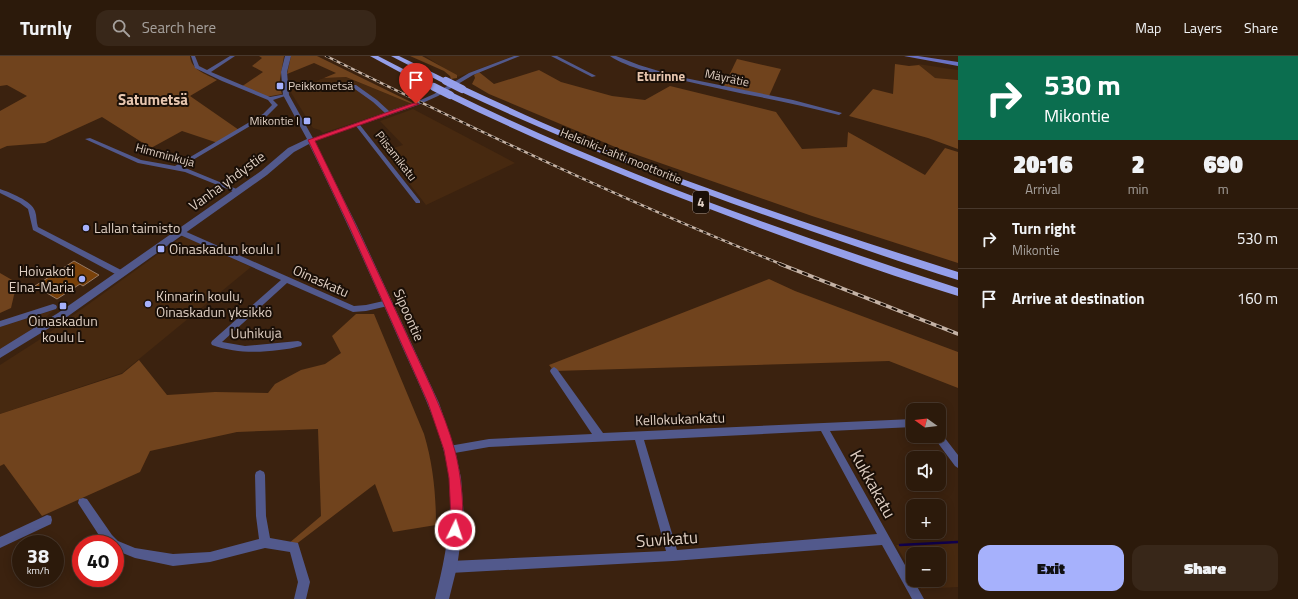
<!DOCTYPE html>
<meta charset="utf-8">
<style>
body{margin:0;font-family:"Titillium Web",sans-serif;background:#382719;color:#f1f3f6;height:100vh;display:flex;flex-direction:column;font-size:15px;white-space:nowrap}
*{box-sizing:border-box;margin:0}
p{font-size:13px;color:#a6a19d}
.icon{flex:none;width:22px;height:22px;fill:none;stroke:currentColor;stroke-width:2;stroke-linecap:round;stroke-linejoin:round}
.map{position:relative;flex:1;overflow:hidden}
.sheet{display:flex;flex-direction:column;background:#2c1a0b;width:340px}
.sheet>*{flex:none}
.guide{background:#0b6e4f;color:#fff;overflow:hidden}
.needle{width:26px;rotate:285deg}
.controls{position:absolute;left:906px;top:347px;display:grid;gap:8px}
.controls a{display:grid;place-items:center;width:40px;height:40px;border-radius:8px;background:#2c1a0b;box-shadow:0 2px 10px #0003,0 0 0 1px #48382c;font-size:20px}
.speed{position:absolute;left:12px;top:479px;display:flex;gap:8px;font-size:20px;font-weight:700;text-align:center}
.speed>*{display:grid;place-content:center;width:52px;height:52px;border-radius:50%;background:#2c1a0b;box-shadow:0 2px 10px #0003,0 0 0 1px #48382c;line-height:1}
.speed small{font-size:10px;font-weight:400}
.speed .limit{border:6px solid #d22;background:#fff;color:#111}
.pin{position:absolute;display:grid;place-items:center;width:34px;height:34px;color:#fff;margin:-41px -17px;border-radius:50% 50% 50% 0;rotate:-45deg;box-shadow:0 0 4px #0007}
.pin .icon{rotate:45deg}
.me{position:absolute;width:44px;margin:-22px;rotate:4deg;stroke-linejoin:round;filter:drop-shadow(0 0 3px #0008)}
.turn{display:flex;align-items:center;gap:14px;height:84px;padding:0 20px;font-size:18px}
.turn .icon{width:52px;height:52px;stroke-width:2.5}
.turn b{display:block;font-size:28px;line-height:34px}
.eta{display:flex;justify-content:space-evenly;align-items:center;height:68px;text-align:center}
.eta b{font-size:24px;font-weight:800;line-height:28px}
.cta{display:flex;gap:8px;margin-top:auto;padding:8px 20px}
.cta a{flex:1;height:46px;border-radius:12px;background:#a6b1fc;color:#111;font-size:16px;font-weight:800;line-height:46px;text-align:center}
.cta a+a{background:#382719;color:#f1f3f6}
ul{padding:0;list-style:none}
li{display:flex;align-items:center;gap:12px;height:60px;padding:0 20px;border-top:1px solid #48382c}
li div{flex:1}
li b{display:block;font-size:15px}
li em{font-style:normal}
header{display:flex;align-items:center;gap:24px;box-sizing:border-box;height:56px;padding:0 20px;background:#2c1a0b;border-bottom:1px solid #48382c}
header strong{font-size:19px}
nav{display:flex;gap:22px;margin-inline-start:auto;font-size:14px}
.search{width:280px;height:36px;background:#382719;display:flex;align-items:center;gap:10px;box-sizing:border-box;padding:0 14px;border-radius:12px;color:#a6a19d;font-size:15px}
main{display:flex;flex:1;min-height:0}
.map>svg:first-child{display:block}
.built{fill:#472910}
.green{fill:#70431d}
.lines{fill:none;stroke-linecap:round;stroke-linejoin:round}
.stream{stroke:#10004c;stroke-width:2.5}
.building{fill:#79410a;stroke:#977964}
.minor{fill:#52598c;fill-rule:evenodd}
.tertiary{fill:#52598c;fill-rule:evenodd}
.secondary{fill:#6a72c4;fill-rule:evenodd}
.motorway{fill:#959fea;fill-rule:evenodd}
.rail-far1-casing{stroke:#c4b2a5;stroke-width:2.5}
.rail-casing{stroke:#c4b2a5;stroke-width:3.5}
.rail-far1{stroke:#1a0f07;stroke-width:1.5;stroke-dasharray:4;stroke-linecap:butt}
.rail{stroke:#1a0f07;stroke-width:2;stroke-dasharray:6;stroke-linecap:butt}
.motorway-bridge{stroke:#959fea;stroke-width:8}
.route{fill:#e11d48;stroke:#92132f}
.poi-dot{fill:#a6b1fc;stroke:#1a0f07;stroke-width:1.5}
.labels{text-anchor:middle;stroke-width:4;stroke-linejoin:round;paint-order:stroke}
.far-street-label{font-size:12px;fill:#dfcfc3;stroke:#1a0f07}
.far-poi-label{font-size:12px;fill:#dfcfc3;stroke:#1a0f07;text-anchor:start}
.far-neighbourhood-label{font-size:13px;font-weight:bold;fill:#e8c7b0;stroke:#1a0f07}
.shield{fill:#1a0f07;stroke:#a4958b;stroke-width:1}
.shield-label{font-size:13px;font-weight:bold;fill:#dfcfc3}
.street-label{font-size:14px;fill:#dfcfc3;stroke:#1a0f07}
.poi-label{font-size:14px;fill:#dfcfc3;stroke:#1a0f07;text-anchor:start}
.far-district-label{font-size:15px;font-weight:bold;fill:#e8c7b0;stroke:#1a0f07}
.near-street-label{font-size:17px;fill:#dfcfc3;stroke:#1a0f07}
</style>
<header>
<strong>Turnly</strong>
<div class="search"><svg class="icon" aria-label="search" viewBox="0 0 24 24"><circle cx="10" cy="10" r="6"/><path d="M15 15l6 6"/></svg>Search here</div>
<nav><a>Map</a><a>Layers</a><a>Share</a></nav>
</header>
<main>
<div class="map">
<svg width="958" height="543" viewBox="0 0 958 543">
<rect width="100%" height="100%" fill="#3b220f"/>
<!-- built -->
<g class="built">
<path d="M425,0H513L458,21Z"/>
<path d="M918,8L958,14V24L934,22Z"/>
<path d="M346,21L412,48L323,77L320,74L313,72L290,35L324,22Z"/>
<path d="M413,53L515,107L426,149L384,95L403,89L380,65Z"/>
<path d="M183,180L251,211L122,317L0,358V309L39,284Z"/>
<path d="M54,254L25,279L0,295V271Z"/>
<path d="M958,486V531L921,533L916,524H939V498H913V519L896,489Z"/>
</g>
<!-- green -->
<g class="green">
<path d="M0,0H190C191,14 206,18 217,24L190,40L239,74L218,87L182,75L151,92L102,61L45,87L7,90L0,93V55L27,40L7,29L0,30Z"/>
<path d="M259,0H284L279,29L282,38L266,41L241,31L263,16L252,10L262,2Z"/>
<path d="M291,0H317L413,47L412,48L346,21L324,22L336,17L314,7L287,18Z"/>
<path d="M410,0H422L457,19V22L451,23L450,20L444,15Z"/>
<path d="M737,3L781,13L769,40L724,30Z"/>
<path d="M895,8L909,10L919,9L935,22L958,24V93L928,82L849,60L873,33L893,38Z"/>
<path d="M539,14L561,26L612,40L645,44L670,30L776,56L802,93L847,91L848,76L925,119L945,92L958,96V207L812,160L620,93L489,38L472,28L475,22L474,19L479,16L494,28Z"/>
<path d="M0,217L19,228L14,239L11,252L0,257Z"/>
<path d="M769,223L795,235L958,296V332L889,305L554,315L549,309Z"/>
<path d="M356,258H374L424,378C433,408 436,438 436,469L393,476L375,428L295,489L288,488L321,460L318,373L237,376L150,395L140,416L42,460L4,408L0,410V358L122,318L139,304L167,339L215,336L268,337L275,328L301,314L325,308L341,297L332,280Z"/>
</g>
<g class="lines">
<!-- stream -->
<path class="stream" d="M900,489L958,486"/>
</g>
<!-- building -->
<path class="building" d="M74,205L99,219L83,230L80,228L57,243L35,230Z"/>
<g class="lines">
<!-- minor -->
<g class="minor">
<path d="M191,0H195L199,10L207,14L230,0H235L211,16L270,41L286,38L288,39L273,44L278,49L267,60L181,111L188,113L239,134V136H235L185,116L138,107L85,83L90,82L141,104L175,110L263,58L272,49L268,44L222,25L195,12Z"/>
<path d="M514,0H520L473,19L438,40L418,49L360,69L420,145V147H416L356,70L313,85L308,84L385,57L373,46L352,31V29H356L377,44L389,55L414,47L434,38L469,17Z"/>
<path d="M551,0H557L596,20L592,21Z"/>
<path d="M610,0H616L639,9L675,20L793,44L842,57L839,59C787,45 734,37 681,24C661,19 627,12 610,0Z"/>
<path d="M0,133C9,136 32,145 35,155C37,160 36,166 38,171L123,215L124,217L123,219H117L33,174L28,153L20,147L0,137Z"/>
<path d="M178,174H182L354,250L366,249L388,244L392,247L388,250L366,255L353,256L287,227L222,286L245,290L298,285L301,286L302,288L301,290C294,292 287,293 279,294C256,297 235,297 212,289L211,287L212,285L281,224L178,178Z"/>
<path d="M53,248L56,249L57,251L56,253L0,271V265Z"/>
<path d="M554,311L557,313L603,377L913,363V371L830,375L924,543H912L882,489L673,505L450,517L446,515L444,511L446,507L450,505L666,495L635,384L489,391L449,398L446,397L444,394L446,391L449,390L489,383L592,378L551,317L550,315L551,313ZM821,375L877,478L677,494L644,384Z"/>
<path d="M939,376L941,377L958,399V412L955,410L935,383L933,380H939Z"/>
<path d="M260,414L264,416L265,419L266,460L270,482L298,487L310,526L306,543H294L298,526L290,496L265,492L210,506L173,510L135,502L115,494V488H106L104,487L78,447L79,443L83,442L87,443L112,479L118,485L135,492L173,498L210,496L259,483L256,460L255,419L256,416Z"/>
<path d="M47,459L51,460L52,464L51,468L0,492V481Z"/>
</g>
<!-- tertiary -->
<path class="tertiary" d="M285,0H291L287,16L289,39L314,84L357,170L439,347L455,394L461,422L464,462L457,511L449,543H435C445,503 453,464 449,423C445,379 418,327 400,286C371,220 341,153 309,88L294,96L267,119L64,263L0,302V293L58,257L261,115L288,92L307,83L283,39L281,16Z"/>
<!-- secondary -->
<path class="secondary" d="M904,0H918L958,6V10Z"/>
<!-- motorway -->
<g class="motorway">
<path d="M370,0H378L438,31L437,33H431Z"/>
<path d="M391,0H399L450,25L446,27H443Z"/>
<path d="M459,31H465C525,59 586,87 648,110C750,149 854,183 958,216V224C909,209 860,192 811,175C691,134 574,89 459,35Z"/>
<path d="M447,37H453C615,117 786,176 958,232V240C888,219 820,194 752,169C648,130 546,90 447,41Z"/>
</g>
<!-- rail-far1 casing -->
<g class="rail-far1-casing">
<path id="rail-far1" d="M326,0C476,74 627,146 783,209"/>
</g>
<!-- rail casing -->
<g class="rail-casing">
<path id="rail" d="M780,208L958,278"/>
</g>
<!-- rail-far1 -->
<use href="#rail-far1" class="rail-far1"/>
<!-- rail -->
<use href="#rail" class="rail"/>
<!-- motorway-bridge -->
<g class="motorway-bridge">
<path d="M446,25L462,33"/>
<path d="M434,31L450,39"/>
</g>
</g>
<!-- route -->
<path class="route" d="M414,47L419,48L315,85C346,148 376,212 406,277C423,315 444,354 455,395C460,414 467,460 459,479L455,480L451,479L449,474L451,462L449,422L444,394L428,347L349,170L308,84Z"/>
<!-- markers -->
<g class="poi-dot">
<rect x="276" y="26" width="8" height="8" rx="2"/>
<rect x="303" y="61" width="8" height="8" rx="2"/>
<circle cx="86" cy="172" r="4"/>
<rect x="157" y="189" width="8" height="8" rx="2"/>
<circle cx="82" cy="223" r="4"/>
<circle cx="148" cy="248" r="4"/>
<rect x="59" y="246" width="8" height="8" rx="2"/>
</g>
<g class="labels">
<!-- far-street labels -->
<g class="far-street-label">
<text transform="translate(727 22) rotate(12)" y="4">Mäyrätie</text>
<text transform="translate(165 99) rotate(15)" y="4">Himminkuja</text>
<text transform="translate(396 100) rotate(52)" y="4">Piisamikatu</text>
<text transform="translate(621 100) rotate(22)" y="4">Helsinki-Lahti moottoritie</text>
</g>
<!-- far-poi labels -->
<g class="far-poi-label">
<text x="288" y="34">Peikkometsä</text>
<text x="299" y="69" text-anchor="end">Mikontie I</text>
</g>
<!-- far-neighbourhood labels -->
<g class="far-neighbourhood-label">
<text x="661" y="25">Eturinne</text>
</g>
<!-- shield labels -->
<rect class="shield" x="693" y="135" width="16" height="22" rx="3"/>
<g class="shield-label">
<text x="701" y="151">4</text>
</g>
<!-- street labels -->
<g class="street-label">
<text transform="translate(227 125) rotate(-36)" y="5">Vanha yhdystie</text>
<text transform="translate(321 225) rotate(24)" y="5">Oinaskatu</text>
<text transform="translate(409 259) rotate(66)" y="5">Sipoontie</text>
<text transform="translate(256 277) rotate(-1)" y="5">Uuhikuja</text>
<text transform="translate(680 363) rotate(-2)" y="5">Kellokukankatu</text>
</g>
<!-- poi labels -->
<g class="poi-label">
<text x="94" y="177">Lallan taimisto</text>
<text x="169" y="198">Oinaskadun koulu I</text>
<text x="74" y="220" text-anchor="end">Hoivakoti<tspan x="74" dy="16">Elna-Maria</tspan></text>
<text x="156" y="245">Kinnarin koulu,<tspan x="156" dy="16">Oinaskadun yksikkö</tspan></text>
<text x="63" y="270" text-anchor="middle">Oinaskadun<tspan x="63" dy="16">koulu L</tspan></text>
</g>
<!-- far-district labels -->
<g class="far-district-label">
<text x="153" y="49">Satumetsä</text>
</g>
<!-- near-street labels -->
<g class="near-street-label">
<text transform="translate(873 428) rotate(61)" y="6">Kukkakatu</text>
<text transform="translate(667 483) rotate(-4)" y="6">Suvikatu</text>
</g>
</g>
</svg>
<div class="controls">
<a><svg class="needle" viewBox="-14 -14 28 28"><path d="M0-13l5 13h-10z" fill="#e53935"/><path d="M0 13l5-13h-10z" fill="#a6a19d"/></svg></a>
<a><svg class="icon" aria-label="sound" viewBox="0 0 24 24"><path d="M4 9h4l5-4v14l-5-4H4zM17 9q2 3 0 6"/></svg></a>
<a>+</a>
<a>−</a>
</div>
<div class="speed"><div>38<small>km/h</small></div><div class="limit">40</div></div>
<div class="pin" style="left:416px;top:48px;background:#d93025"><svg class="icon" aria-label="arrive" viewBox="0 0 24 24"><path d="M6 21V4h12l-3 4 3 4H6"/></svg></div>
<svg class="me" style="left:455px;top:474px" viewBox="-20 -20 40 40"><circle r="17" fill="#e11d48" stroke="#fff" stroke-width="3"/><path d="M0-11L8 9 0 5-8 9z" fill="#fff"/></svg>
</div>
<section class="sheet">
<div class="guide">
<div class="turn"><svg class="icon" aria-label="right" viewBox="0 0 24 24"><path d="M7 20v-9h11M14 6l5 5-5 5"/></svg><div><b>530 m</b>Mikontie</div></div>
</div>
<div class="eta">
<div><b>20:16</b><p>Arrival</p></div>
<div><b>2</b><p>min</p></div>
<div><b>690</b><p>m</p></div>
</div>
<ul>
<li><svg class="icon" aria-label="right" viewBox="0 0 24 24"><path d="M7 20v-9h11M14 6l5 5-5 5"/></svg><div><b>Turn right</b><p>Mikontie</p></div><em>530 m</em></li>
<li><svg class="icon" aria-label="arrive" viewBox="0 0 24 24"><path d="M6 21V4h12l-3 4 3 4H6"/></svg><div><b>Arrive at destination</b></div><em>160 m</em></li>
</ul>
<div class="cta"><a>Exit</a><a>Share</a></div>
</section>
</main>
